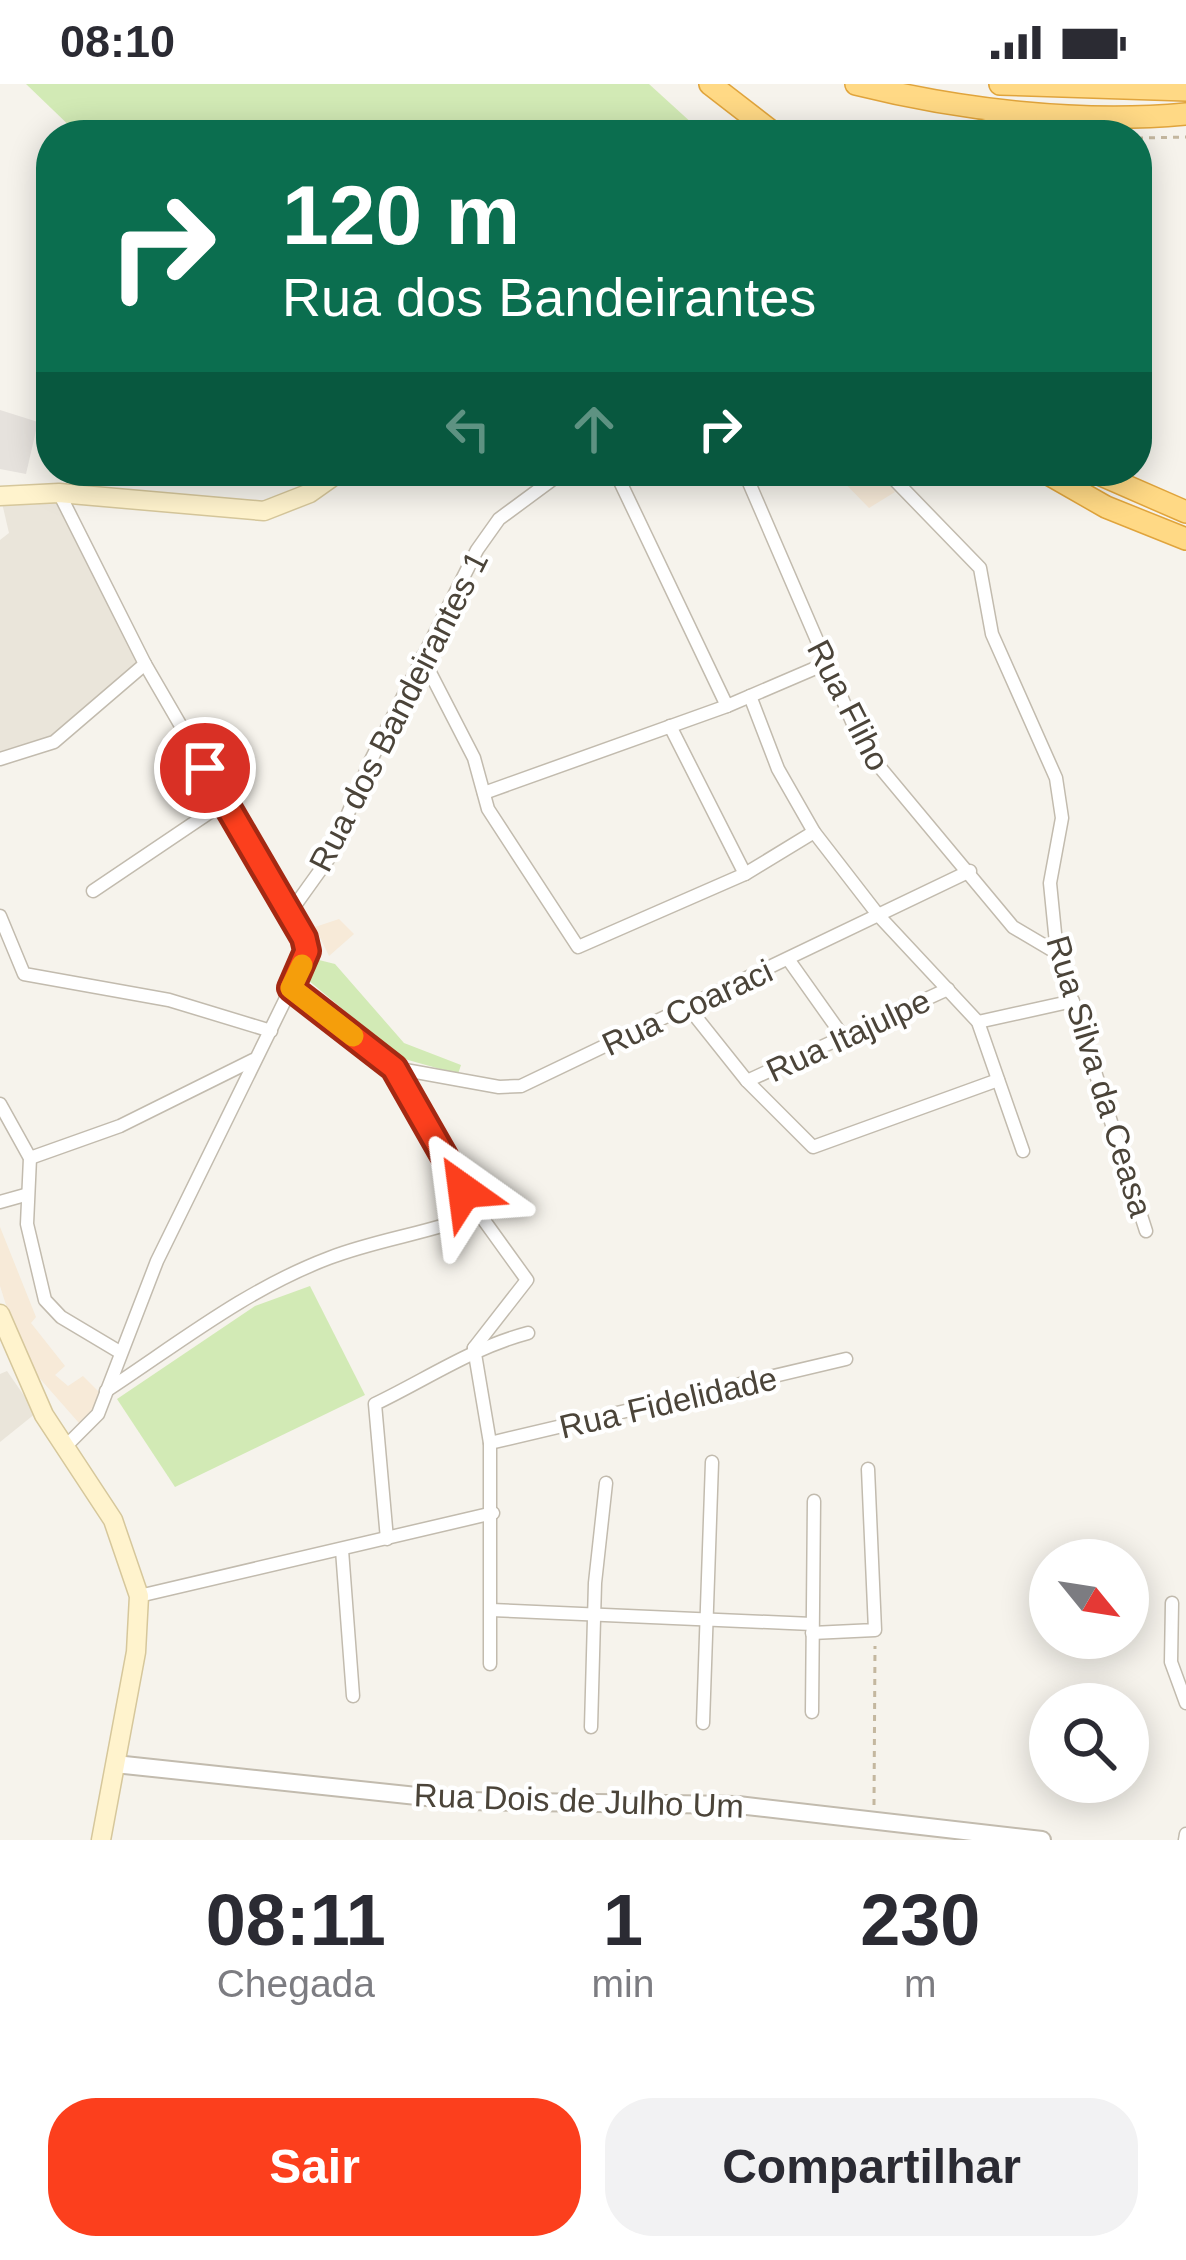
<!DOCTYPE html>
<html lang="pt">
<style>
body{margin:0;font-family:Arial,sans-serif;background:#f2f2f3;color:#2b2b33;height:100vh;display:flex;flex-direction:column;font-size:45px;white-space:nowrap}
*{box-sizing:border-box;margin:0}
p{font-size:39px;color:#7c7c81}
.icon{flex:none;width:66px;height:66px;fill:none;stroke:currentColor;stroke-width:2;stroke-linecap:round;stroke-linejoin:round}
.map{position:relative;height:1756px;overflow:hidden}
.details{display:flex;flex-direction:column;background:#fff;flex:1}
.details>*{flex:none}
.top-card{position:absolute;left:36px;top:36px;width:1116px;height:366px;border-radius:48px;box-shadow:0 6px 30px #0003;background:#0b6e4f;color:#fff;overflow:hidden}
.needle{width:78px;rotate:120deg}
.fabs{position:absolute;left:1029px;top:1455px;display:grid;gap:24px}
.fabs a{display:grid;place-items:center;width:120px;height:120px;border-radius:50%;background:#fff;box-shadow:0 6px 30px #0003;font-size:60px}
.pin{position:absolute;display:grid;place-items:center;width:102px;height:102px;color:#fff;margin:-51px;border:6px solid #fff;border-radius:50%;box-shadow:0 3px 12px #0007}
.me{position:absolute;width:132px;margin:-66px;rotate:329deg;stroke-linejoin:round;filter:drop-shadow(0 0 9px #0008)}
.turn{display:flex;align-items:center;gap:42px;height:252px;padding:0 48px;font-size:54px}
.turn .icon{width:156px;height:156px;stroke-width:2.5}
.turn b{display:block;font-size:84px;line-height:102px}
.lanes{display:flex;align-items:center;height:114px;padding:0 48px;background:#0003;justify-content:center;gap:60px;direction:ltr}
.lanes .off{opacity:.35}
.eta{display:flex;justify-content:space-evenly;align-items:center;height:204px;text-align:center}
.eta b{font-size:72px;font-weight:600;line-height:84px}
.cta{display:flex;gap:24px;margin-top:auto;padding:24px 48px}
.cta a{flex:1;height:138px;border-radius:48px;background:#fc3f1d;color:#fff;font-size:48px;font-weight:600;line-height:138px;text-align:center}
.cta a+a{background:#f2f2f3;color:#2b2b33}
.status{display:flex;justify-content:space-between;align-items:center;height:84px;padding:0 60px;background:#fff;direction:ltr}
.status svg{height:33px;fill:currentColor}
.map>svg:first-child{display:block}
.residential{fill:#eae5da}
.commercial{fill:#f7ead8}
.industrial{fill:#e6e2dd}
.green{fill:#d2eab5}
.lines{fill:none;stroke-linecap:round;stroke-linejoin:round}
.minor-casing{stroke:#c2bbae;stroke-width:15}
.tertiary-casing{stroke:#c2bbae;stroke-width:20}
.secondary-casing{stroke:#d6c79b;stroke-width:21}
.trunk-casing{stroke:#e0a43c;stroke-width:24}
.path{stroke:#c4b79f;stroke-width:3;stroke-dasharray:6 6;stroke-linecap:butt}
.minor{stroke:#fff;stroke-width:12}
.tertiary{stroke:#fff;stroke-width:16}
.secondary{stroke:#fff3cd;stroke-width:18}
.trunk{stroke:#ffd985;stroke-width:21}
.route-casing{stroke:#a42913;stroke-width:30}
.route{stroke:#fc3f1d;stroke-width:21}
.slow{stroke:#f59e0b;stroke-width:21}
.labels{text-anchor:middle;stroke-width:9;stroke-linejoin:round;paint-order:stroke}
.street-label{font-size:33px;fill:#4b4439;stroke:#fff}
</style>
<div class="status"><b>08:10</b><svg viewBox="0 0 49 12"><path d="M0 12V9h3v3zM5 12V6h3v6zM10 12V3h3v9zM15 12V0h3v12zM26 1h20v11H26zM47 4h2v5h-2z"/></svg></div>
<div class="map">
<svg width="1186" height="1756" viewBox="0 0 1186 1756">
<rect width="100%" height="100%" fill="#f6f3ec"/>
<!-- residential -->
<g class="residential">
<path d="M57,416L138,580L50,654L0,669V456L9,449L2,419Z"/>
<path d="M7,1287L36,1329L0,1358V1290Z"/>
</g>
<!-- commercial -->
<g class="commercial">
<path d="M833,387H878L895,408L869,424Z"/>
<path d="M339,835L354,850L329,872L315,843Z"/>
<path d="M0,1143L36,1233L31,1239L65,1282L55,1291L68,1302L83,1292L100,1309L93,1330L79,1339L35,1289L12,1240L0,1202Z"/>
</g>
<!-- industrial -->
<path class="industrial" d="M0,326L38,338L26,390L0,385Z"/>
<!-- green -->
<g class="green">
<path d="M26,0H649L705,51H79Z"/>
<path d="M319,876L335,880L404,959L461,981L458,990L401,974L308,896Z"/>
<path d="M310,1202L365,1311L175,1403L117,1315L255,1222Z"/>
</g>
<g class="lines">
<!-- minor casing -->
<g class="minor-casing">
<g id="minor">
<path d="M615,387L727,622"/>
<path d="M744,387L863,663L1013,843L1057,869"/>
<path d="M886,387L980,484L992,550L1056,694L1062,734L1050,799L1057,869L1146,1147"/>
<path d="M59,409L145,580L304,854L306,867L291,904L394,984L447,1085L527,1196L474,1264"/>
<path d="M422,573L474,674L488,725L578,863L745,790L814,748"/>
<path d="M750,612L778,685L814,748L879,832L978,938L1023,1067"/>
<path d="M670,642L745,790"/>
<path d="M0,675L54,658L145,580"/>
<path d="M484,709L727,622L825,580"/>
<path d="M93,807L225,718"/>
<path d="M291,827L329,774L370,678L477,466L499,435L564,387"/>
<path d="M0,832L24,890L169,916L271,947"/>
<path d="M788,875L844,954"/>
<path d="M688,923L747,997L813,1063L998,996"/>
<path d="M978,938L1073,917"/>
<path d="M394,984L499,1003L521,1002L970,787"/>
<path d="M747,997L948,905"/>
<path d="M0,1020L30,1074L27,1140L45,1216L61,1233L118,1267"/>
<path d="M30,1074L120,1042L253,976"/>
<path d="M0,1118L25,1111"/>
<path d="M474,1264L490,1359V1580"/>
<path d="M106,1307C179,1259 247,1205 329,1174C378,1155 431,1149 481,1129"/>
<path d="M490,1359L846,1275"/>
<path d="M66,1362L98,1330L157,1177L291,904"/>
<path d="M387,1455L375,1320C427,1295 472,1264 528,1249"/>
<path d="M342,1466L353,1612"/>
<path d="M139,1512L493,1429"/>
<path d="M1172,1519L1171,1578L1186,1619"/>
<path d="M491,1526L812,1540"/>
<path d="M812,1549L875,1546L868,1385"/>
<path d="M812,1628L814,1417"/>
<path d="M703,1639L712,1378"/>
<path d="M591,1643L595,1499L606,1399"/>
<path d="M1185,1756L1186,1750"/>
</g>
</g>
<!-- tertiary casing -->
<g class="tertiary-casing">
<path id="tertiary" d="M115,1680L464,1717L738,1721L1042,1756"/>
</g>
<!-- secondary casing -->
<g class="secondary-casing">
<g id="secondary">
<path d="M0,412L59,409L264,427L310,409L341,387"/>
<path d="M0,1230L44,1331L113,1436L139,1512L136,1568L101,1756"/>
</g>
</g>
<!-- trunk casing -->
<g class="trunk-casing">
<g id="trunk">
<path d="M710,0L776,51"/>
<path d="M856,0C960,26 1079,40 1186,30"/>
<path d="M1000,0L1186,6"/>
<path d="M967,51L1026,35"/>
<path d="M1043,387L1106,423L1186,455"/>
<path d="M1092,387L1186,428"/>
</g>
</g>
<!-- path -->
<g class="path">
<path d="M1137,54L1186,53"/>
<path d="M874,1721L875,1562"/>
</g>
<!-- minor -->
<use href="#minor" class="minor"/>
<!-- tertiary -->
<use href="#tertiary" class="tertiary"/>
<!-- secondary -->
<use href="#secondary" class="secondary"/>
<!-- trunk -->
<use href="#trunk" class="trunk"/>
</g>
<g class="lines">
<!-- route casing -->
<g class="route-casing">
<path id="route" d="M205,684L304,854L307,867L291,904L394,984L464,1107"/>
</g>
<!-- route -->
<use href="#route" class="route"/>
<!-- slow -->
<path class="slow" d="M302,881L291,904L353,952"/>
</g>
<g class="labels">
<!-- street labels -->
<g class="street-label">
<text transform="translate(849 621) rotate(63)" y="12">Rua Fliho</text>
<text transform="translate(398 627) rotate(-63)" y="12">Rua dos Bandeirantes 1</text>
<text transform="translate(687 923) rotate(-25)" y="12">Rua Coaraci</text>
<text transform="translate(848 951) rotate(-25)" y="12">Rua Itajulpe</text>
<text transform="translate(1100 992) rotate(73)" y="12">Rua Silva da Ceasa</text>
<text transform="translate(668 1318) rotate(-13)" y="12">Rua Fidelidade</text>
<text transform="translate(579 1716) rotate(2)" y="12">Rua Dois de Julho Um</text>
</g>
</g>
</svg>
<div class="fabs">
<a><svg class="needle" viewBox="-14 -14 28 28"><path d="M0-13l5 13h-10z" fill="#e53935"/><path d="M0 13l5-13h-10z" fill="#7c7c81"/></svg></a>
<a><svg class="icon" aria-label="search" viewBox="0 0 24 24"><circle cx="10" cy="10" r="6"/><path d="M15 15l6 6"/></svg></a>
</div>
<div class="pin" style="left:205px;top:684px;background:#d93025"><svg class="icon" aria-label="arrive" viewBox="0 0 24 24"><path d="M6 21V4h12l-3 4 3 4H6"/></svg></div>
<svg class="me" style="left:464px;top:1107px" viewBox="-20 -20 40 40"><path d="M0-17L14 15 0 8-14 15z" fill="#fc3f1d" stroke="#fff" stroke-width="4"/></svg>
<div class="top-card">
<div class="turn"><svg class="icon" aria-label="right" viewBox="0 0 24 24"><path d="M7 20v-9h11M14 6l5 5-5 5"/></svg><div><b>120 m</b>Rua dos Bandeirantes</div></div>
<div class="lanes"><svg class="icon off" aria-label="left" viewBox="0 0 24 24"><path d="M17 20v-9H6M10 6l-5 5 5 5"/></svg><svg class="icon off" aria-label="ahead" viewBox="0 0 24 24"><path d="M12 20V5M6 11l6-6 6 6"/></svg><svg class="icon" aria-label="right" viewBox="0 0 24 24"><path d="M7 20v-9h11M14 6l5 5-5 5"/></svg></div>
</div>
</div>
<section class="details">
<div class="eta">
<div><b>08:11</b><p>Chegada</p></div>
<div><b>1</b><p>min</p></div>
<div><b>230</b><p>m</p></div>
</div>
<div class="cta"><a>Sair</a><a>Compartilhar</a></div>
</section>
